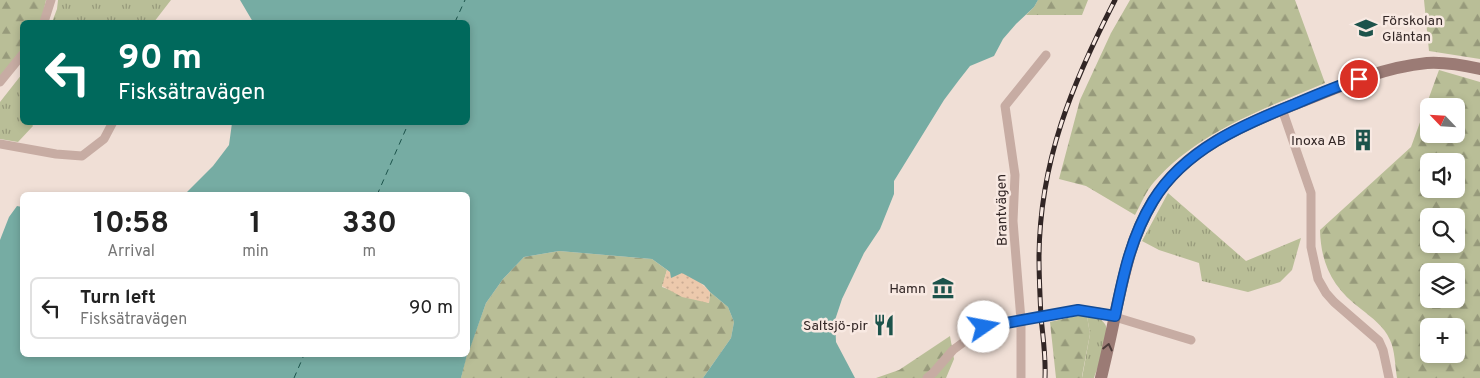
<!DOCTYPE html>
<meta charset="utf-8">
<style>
body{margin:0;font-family:Overpass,sans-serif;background:#f6f6f6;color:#222;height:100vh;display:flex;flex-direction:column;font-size:19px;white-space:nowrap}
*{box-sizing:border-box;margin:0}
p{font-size:16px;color:#767676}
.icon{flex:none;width:28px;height:28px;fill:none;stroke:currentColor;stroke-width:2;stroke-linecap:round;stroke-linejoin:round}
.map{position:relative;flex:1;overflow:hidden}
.details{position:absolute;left:20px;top:192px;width:450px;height:165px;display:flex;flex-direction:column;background:#fff;border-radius:8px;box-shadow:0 2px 8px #0003}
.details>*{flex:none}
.banner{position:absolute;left:20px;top:20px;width:450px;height:105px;border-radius:8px;box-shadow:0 2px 8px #0003;background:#00695c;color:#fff;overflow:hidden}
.needle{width:32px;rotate:295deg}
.fabs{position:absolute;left:1420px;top:98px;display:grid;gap:10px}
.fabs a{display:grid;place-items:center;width:45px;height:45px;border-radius:8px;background:#fff;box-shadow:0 2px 8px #0003;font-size:25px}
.pin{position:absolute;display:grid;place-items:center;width:42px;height:42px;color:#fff;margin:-21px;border:2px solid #fff;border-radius:50%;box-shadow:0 1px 5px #0007}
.me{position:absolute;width:55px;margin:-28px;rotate:78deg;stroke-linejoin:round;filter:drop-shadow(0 0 4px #0008)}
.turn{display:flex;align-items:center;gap:18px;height:105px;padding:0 15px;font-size:22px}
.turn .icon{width:65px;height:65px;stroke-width:2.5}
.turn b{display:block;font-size:35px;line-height:42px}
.eta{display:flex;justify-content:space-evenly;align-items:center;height:85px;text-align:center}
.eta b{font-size:30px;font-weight:700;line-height:35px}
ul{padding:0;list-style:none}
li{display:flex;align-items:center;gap:15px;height:62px;margin:0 10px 8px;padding:0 5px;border:2px solid #e0e0e0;border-radius:8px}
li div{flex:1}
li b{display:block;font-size:19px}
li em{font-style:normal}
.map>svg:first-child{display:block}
.grass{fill:url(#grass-tufts)}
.forest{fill:url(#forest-firs);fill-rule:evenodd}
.sand{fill:url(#sand-dots)}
.water{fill:#76aca3}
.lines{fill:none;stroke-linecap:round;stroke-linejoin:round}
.ferry{stroke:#1c534b;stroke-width:1;stroke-dasharray:6 5;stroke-linecap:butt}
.street{stroke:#c7aca3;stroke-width:9}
.secondary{stroke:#9b7b75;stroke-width:12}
.rail-casing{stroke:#322625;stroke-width:5}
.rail{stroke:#f8e9e2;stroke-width:3;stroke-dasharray:9;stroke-linecap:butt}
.oneway{stroke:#4c3b39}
.route-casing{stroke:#114b97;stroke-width:12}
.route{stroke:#1a73e8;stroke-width:9}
.labels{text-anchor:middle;stroke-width:5;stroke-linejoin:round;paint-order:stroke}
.poi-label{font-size:14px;fill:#322625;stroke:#f8e9e2;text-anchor:end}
.street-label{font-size:14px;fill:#322625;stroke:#f8e9e2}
</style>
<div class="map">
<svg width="1480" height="378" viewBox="0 0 1480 378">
<defs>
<pattern id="grass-tufts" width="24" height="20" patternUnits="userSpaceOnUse" patternTransform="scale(1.25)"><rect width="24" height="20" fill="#b9be97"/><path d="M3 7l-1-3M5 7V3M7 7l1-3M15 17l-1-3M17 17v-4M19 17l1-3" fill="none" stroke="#979a7b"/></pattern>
<pattern id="forest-firs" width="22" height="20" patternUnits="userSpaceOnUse" patternTransform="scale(1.25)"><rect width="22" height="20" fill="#b9be97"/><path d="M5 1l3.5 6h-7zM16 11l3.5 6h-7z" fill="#979a7b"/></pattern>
<pattern id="sand-dots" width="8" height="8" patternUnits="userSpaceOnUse" patternTransform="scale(1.25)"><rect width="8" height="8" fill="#ecc9ac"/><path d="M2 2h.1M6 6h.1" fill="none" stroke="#cbac94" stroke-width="1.8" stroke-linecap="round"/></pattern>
</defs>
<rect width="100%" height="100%" fill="#f0dfd6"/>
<!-- grass -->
<g class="grass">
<path d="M58,0H171L154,22H52L57,9Z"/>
<path d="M22,74V122L31,123L33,126L18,142L0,139V102Z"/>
<path d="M1168,193L1246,261L1301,238L1292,270L1280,282L1248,292L1202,281L1199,263L1159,250L1142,241Z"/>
<path d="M1087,316C1094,317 1101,318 1105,324C1111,334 1098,366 1094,378H1082L1090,334Z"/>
</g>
<!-- forest -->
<g class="forest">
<path d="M0,0H46L43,14L40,22H22V49L0,76Z"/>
<path d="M1038,0H1088L1082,15H1026L1034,7Z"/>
<path d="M1130,0H1295L1325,83C1264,109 1199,131 1154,182C1146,191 1141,204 1135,215L1086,186L1059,179L1080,100L1111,33Z"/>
<path d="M1424,0H1480V59L1429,51Z"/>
<path d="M1439,70L1480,82V378H1397C1395,366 1395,350 1390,340C1384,326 1372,318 1361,309C1333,288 1321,265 1320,230L1411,147ZM1456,106V134H1429V106ZM1456,161V189H1429V161ZM1456,216V244H1429V216ZM1456,271V299H1429V271ZM1456,326V354H1429V326Z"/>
<path d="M559,251L652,259L667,270L662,287L709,303L710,292L728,307L734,322L731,338L703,378H461L465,361L486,303L503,279L524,257Z"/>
<path d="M1076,316H1087L1090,334L1082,376V378H1056L1050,322Z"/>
<path d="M950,336L954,359L946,378H876L899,370Z"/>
</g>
<!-- sand -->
<path class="sand" d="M667,270C672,273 677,272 683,273C694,277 703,284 710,292L709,303L682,297L662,286Z"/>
<!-- water -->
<g class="water">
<path d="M240,0H1038L1034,7L1016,24L1003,39L994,56L970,66L959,80L944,100L894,181V194L880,229L864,253L842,299L835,320L836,342L855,378H703L731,338L734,322L728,307L710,292L704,285L682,273L671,278L670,272L652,259L559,251L524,257L503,279L486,303L468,354V195H184L213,166L229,145L232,123L468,122V22H253Z"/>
<path d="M17,206L22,207V355H467L461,378H0V240L9,217Z"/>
</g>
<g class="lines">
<!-- ferry -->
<g class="ferry">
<path d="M455,22L465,0"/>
<path d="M377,195L409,122"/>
<path d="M294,378L304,355"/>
</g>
<!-- street -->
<g class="street">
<path d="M44,22L51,0"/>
<path d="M0,82L22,55"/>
<path d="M1282,109L1311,193V247L1318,279L1326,293L1334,302L1379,341L1383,350L1389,378"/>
<path d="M0,144L56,154L82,156L104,139L113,122"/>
<path d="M927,378L933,373L953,350L984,327L1078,310L1099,312L1115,317L1191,340"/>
<path d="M1021,378V320L1013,221L1015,175L1005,106L1046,55"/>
</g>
<!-- secondary -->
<path class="secondary" d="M1101,378C1106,357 1111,336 1115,315C1124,275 1131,237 1153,201C1187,145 1251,122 1308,99C1347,83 1386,67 1427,63C1445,62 1463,65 1480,69"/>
<!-- rail casing -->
<g class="rail-casing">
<path id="rail" d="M1045,378C1046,357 1043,338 1041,317C1040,297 1039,277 1039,256C1040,160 1072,84 1115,0"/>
</g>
<!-- rail -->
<use href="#rail" class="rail"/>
</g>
<!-- one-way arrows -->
<defs><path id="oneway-chevron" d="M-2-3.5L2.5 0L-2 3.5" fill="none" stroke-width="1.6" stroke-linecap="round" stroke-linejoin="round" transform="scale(1.25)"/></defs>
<use class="oneway" href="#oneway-chevron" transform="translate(1108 347) rotate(-77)"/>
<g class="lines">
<!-- route casing -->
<g class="route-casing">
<path id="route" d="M984,327L1078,310L1115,316C1123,276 1131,237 1153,201C1184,150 1242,125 1295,104C1316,95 1337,86 1359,79"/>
</g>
<!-- route -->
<use href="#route" class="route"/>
</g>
<!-- icons -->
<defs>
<g id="school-bare" transform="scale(1.725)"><path d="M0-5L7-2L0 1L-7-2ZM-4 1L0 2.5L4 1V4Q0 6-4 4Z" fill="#1c534b" stroke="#f8e9e2" stroke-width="2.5" paint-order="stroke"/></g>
<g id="building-bare" transform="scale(1.725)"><path d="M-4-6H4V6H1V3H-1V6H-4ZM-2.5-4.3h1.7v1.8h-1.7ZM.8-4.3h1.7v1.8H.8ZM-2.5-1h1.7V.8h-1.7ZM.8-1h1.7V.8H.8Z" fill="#1c534b" stroke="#f8e9e2" stroke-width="2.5" paint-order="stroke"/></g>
<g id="museum-bare" transform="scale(1.725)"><path d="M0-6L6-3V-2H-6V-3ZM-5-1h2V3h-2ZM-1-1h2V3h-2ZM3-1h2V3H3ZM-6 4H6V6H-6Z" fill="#1c534b" stroke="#f8e9e2" stroke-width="2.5" paint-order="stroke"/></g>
<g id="restaurant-bare" transform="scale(1.725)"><path d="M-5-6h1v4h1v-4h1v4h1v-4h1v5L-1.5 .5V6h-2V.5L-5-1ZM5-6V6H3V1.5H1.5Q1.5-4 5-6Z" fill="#1c534b" stroke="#f8e9e2" stroke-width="2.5" paint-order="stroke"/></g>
</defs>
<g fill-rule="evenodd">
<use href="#school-bare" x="1366" y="28"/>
<use href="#building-bare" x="1363" y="140"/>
<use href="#museum-bare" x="943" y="288"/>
<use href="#restaurant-bare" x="884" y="325"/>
</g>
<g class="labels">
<!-- poi labels -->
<g class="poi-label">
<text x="1382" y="25" text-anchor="start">Förskolan<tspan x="1382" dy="16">Gläntan</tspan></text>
<text x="1346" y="145">Inoxa AB</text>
<text x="926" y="293">Hamn</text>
<text x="868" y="330">Saltsjö-pir</text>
</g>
<!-- street labels -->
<g class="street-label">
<text transform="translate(1001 210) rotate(-91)" y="5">Brantvägen</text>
</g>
</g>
</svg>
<div class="fabs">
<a><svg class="needle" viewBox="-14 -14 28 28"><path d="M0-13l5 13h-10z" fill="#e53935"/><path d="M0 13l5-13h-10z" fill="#767676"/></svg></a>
<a><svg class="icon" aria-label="sound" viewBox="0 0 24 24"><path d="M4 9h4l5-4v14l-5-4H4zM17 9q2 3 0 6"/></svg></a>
<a><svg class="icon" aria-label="search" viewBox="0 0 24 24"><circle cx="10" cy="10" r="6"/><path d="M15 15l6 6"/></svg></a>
<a><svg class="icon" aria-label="layers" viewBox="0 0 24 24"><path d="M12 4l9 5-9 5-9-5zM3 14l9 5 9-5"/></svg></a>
<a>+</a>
</div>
<div class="pin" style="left:1359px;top:79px;background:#d93025"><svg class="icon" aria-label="arrive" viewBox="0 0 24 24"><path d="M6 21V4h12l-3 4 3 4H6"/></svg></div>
<svg class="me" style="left:984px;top:327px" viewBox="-20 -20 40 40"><circle r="19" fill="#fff"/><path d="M0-13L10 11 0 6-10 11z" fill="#1a73e8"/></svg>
<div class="banner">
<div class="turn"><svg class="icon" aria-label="left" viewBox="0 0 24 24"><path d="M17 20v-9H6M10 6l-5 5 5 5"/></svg><div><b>90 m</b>Fisksätravägen</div></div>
</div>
<section class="details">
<div class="eta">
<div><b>10:58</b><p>Arrival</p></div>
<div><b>1</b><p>min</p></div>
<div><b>330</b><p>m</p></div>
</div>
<ul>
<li><svg class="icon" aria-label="left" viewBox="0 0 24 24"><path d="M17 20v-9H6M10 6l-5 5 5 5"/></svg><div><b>Turn left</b><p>Fisksätravägen</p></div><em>90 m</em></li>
</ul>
</section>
</div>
